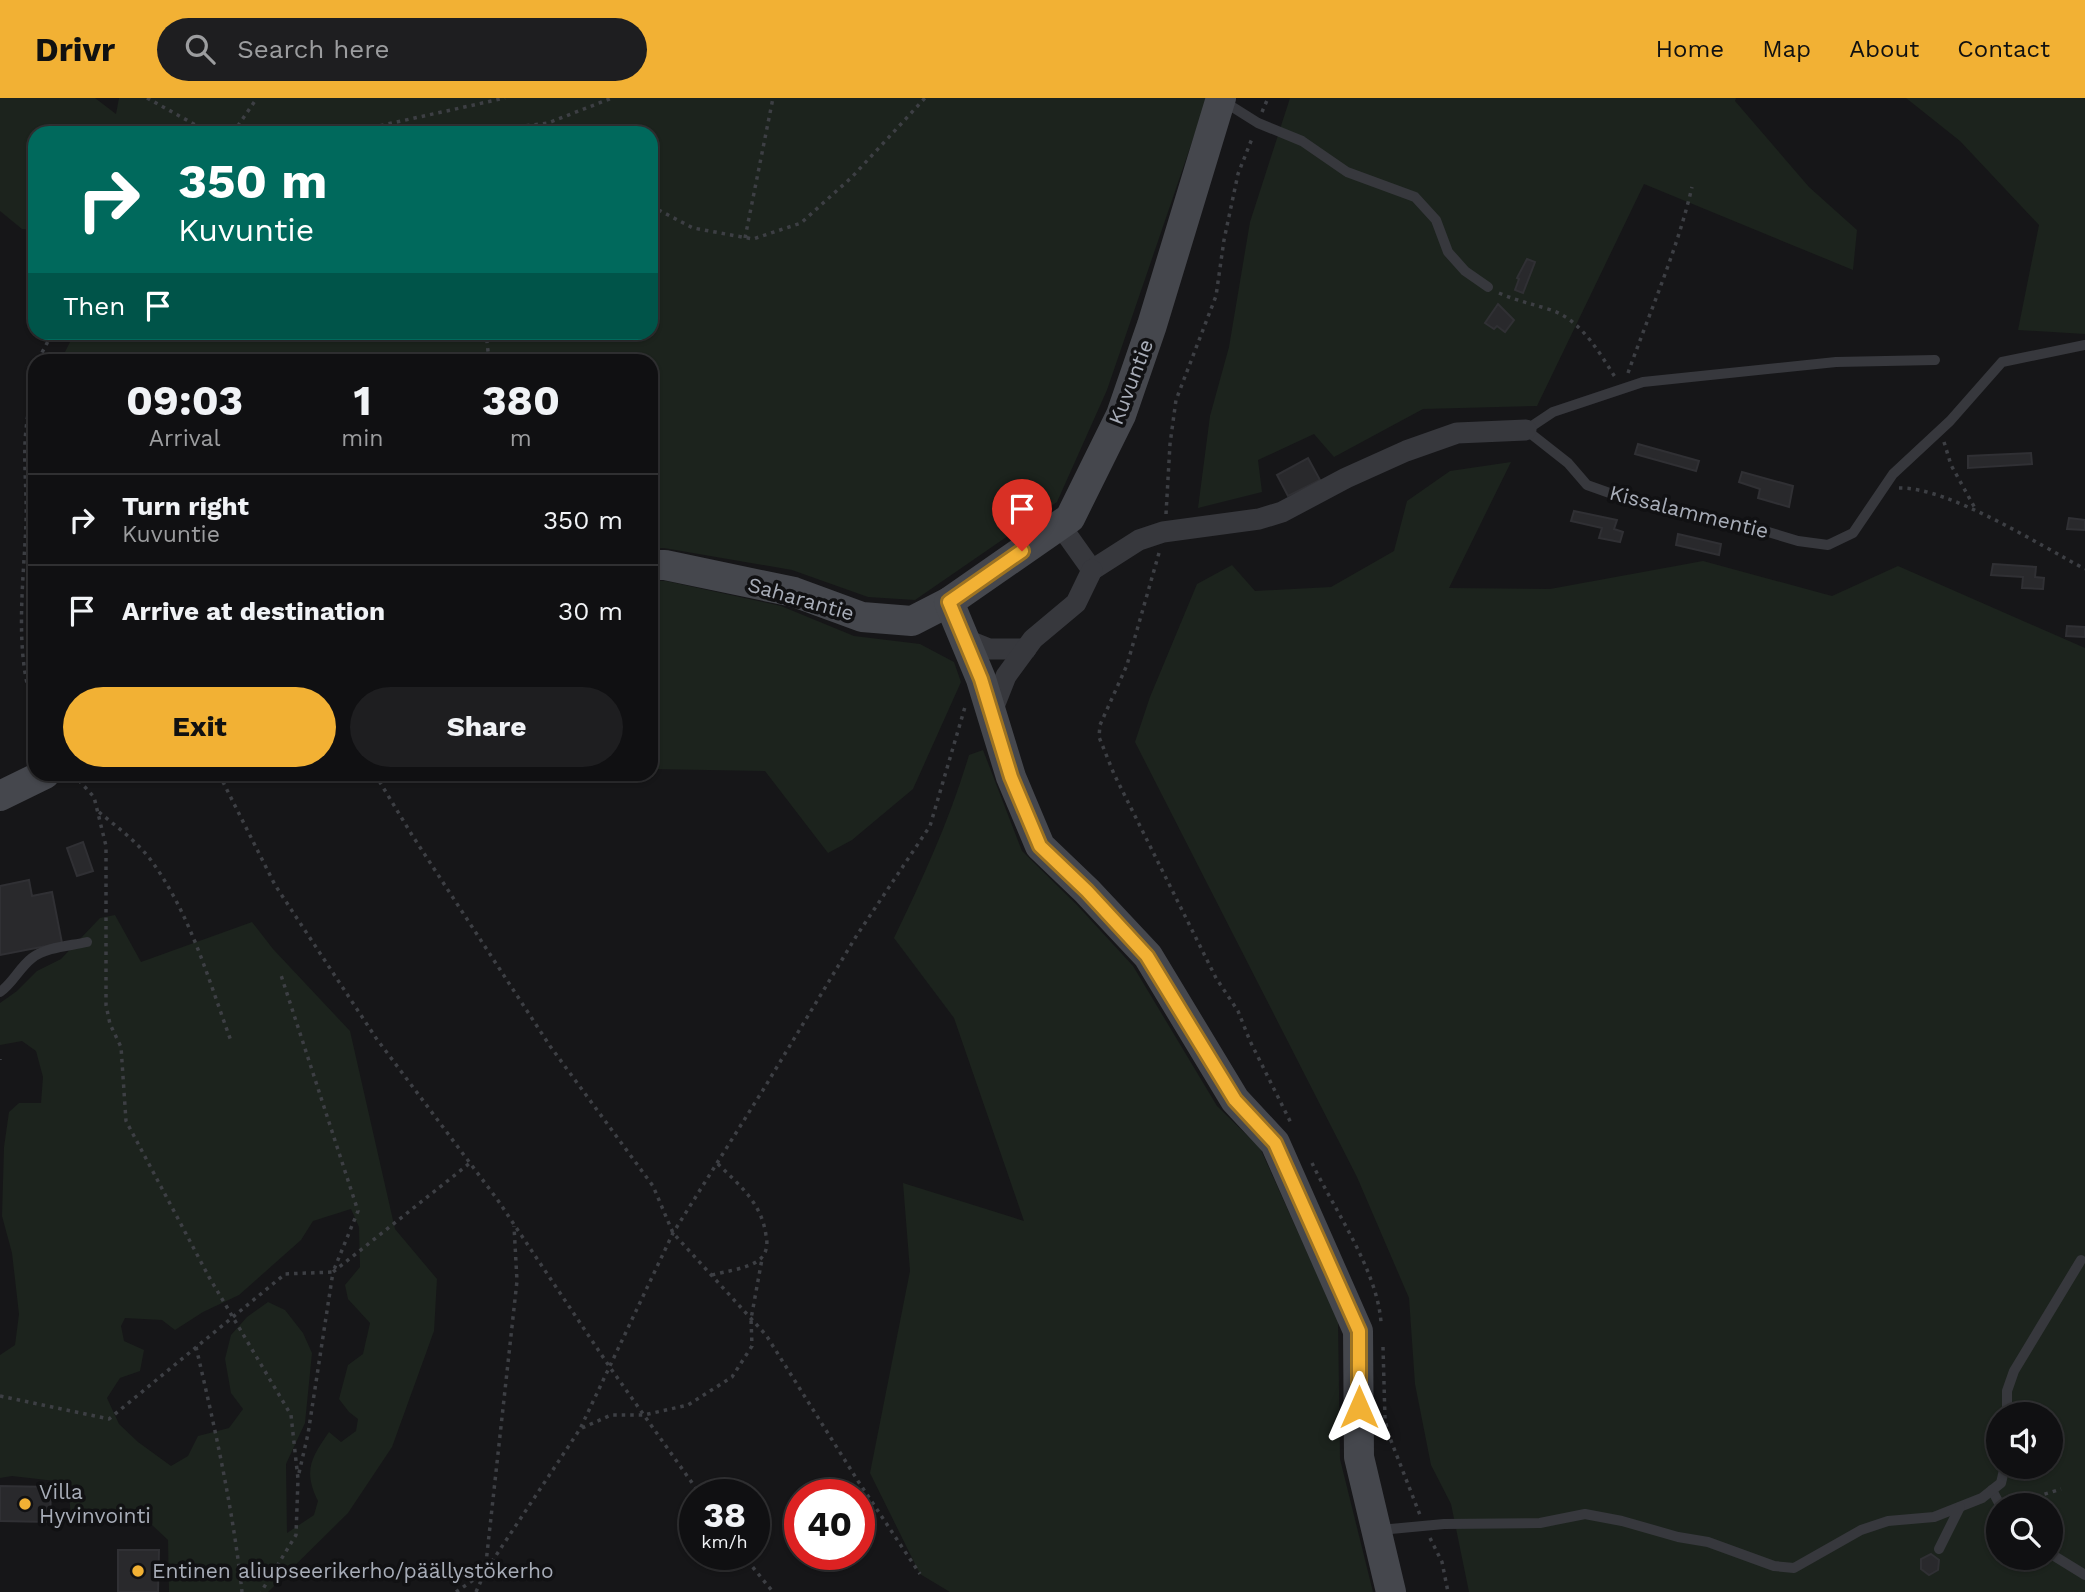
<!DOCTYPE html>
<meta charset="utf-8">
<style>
body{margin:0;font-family:"Work Sans",sans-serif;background:#1e1e20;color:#f1f3f6;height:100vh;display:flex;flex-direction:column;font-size:26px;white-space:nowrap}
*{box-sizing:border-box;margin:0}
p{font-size:23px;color:#9c9d9f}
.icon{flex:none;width:38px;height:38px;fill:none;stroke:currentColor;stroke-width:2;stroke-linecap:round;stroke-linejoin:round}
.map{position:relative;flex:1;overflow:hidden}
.sheet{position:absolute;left:28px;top:256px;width:630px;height:427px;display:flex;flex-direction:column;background:#101012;border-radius:21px;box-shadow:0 2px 5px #0004,0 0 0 2px #303032}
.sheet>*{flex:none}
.guide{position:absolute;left:28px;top:28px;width:630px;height:214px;border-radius:21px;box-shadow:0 2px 5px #0004,0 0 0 2px #303032;background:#00695c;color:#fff;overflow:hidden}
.fabs{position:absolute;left:1986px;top:1304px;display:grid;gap:14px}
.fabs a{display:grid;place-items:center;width:77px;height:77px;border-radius:50%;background:#101012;box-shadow:0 2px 5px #0004,0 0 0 2px #303032;font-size:35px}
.speed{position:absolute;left:679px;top:1381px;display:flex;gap:14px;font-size:35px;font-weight:700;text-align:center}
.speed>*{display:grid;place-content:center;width:91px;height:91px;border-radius:50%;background:#101012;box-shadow:0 2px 5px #0004,0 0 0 2px #303032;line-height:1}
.speed small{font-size:18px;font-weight:400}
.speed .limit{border:10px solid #d22;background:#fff;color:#111}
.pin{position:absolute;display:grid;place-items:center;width:60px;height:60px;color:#fff;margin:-72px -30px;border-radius:50% 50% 50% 0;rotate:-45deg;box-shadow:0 0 7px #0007}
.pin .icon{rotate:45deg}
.me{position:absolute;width:77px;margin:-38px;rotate:0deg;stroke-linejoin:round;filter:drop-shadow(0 0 5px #0008)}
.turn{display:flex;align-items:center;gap:24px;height:147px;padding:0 35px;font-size:32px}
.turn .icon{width:91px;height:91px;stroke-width:2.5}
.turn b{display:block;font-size:49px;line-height:60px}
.then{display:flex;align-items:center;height:66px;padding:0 35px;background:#0003;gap:14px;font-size:26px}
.eta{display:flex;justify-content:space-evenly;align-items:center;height:119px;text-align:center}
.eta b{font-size:42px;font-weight:700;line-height:49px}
.primary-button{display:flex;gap:14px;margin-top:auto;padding:14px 35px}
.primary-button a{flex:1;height:80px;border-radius:42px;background:#f2b134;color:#111;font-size:28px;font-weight:700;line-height:80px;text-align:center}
.primary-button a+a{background:#1e1e20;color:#f1f3f6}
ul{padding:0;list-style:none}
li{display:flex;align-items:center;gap:21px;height:91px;padding:0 35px;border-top:2px solid #303032}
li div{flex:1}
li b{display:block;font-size:26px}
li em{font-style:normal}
header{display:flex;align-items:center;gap:42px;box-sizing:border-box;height:98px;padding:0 35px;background:#f2b134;color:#111}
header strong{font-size:33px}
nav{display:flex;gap:38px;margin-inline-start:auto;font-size:24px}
.search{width:490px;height:63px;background:#1e1e20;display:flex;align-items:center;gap:18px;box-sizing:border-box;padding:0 24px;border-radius:38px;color:#9c9d9f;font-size:26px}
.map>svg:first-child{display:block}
.green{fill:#1c231d;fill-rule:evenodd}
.building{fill:#29292c;stroke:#303034;stroke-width:2}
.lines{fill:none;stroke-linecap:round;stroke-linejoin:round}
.path{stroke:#3d3f44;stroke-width:3.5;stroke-dasharray:3.5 5;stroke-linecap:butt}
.lane{stroke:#37383d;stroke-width:10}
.street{stroke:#37383d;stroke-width:21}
.secondary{stroke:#45474d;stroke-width:30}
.route-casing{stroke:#9d7322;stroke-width:18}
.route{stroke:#f2b134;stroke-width:12}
.poi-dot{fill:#f2b134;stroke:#111113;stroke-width:2.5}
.labels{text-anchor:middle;stroke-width:7;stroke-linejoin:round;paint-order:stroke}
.street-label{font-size:21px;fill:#a8adb8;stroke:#111113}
.poi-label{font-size:21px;fill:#a8adb8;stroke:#111113;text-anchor:start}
</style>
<header>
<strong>Drivr</strong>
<div class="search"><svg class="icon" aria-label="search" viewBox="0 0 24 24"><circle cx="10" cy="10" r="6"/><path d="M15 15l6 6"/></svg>Search here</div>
<nav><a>Home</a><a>Map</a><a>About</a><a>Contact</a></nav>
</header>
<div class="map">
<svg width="2085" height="1494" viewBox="0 0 2085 1494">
<rect width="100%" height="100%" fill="#161618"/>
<!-- green -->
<g class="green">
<path d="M0,0H95L116,16L119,0H1207L1107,292L1057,404L915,502L868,499L792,472L664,450H651V262H61L75,234H651V35H35V132L22,131L0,113Z"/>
<path d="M1290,0H1736L1735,3L1809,89L1857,132L1853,172L1644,86L1537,308L1423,311L1334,359L1314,336L1258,362L1262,394L1198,410L1210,318L1229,249L1250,124Z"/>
<path d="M1906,0H2085V236L2018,232L2039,127L1960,43Z"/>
<path d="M1511,364L1449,490L1550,491L1703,463L1832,498L1898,468L2085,550V1494H1469L1451,1406L1431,1367L1415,1286L1409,1200L1357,1079L1135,644L1150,599L1197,486L1232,467L1255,493L1331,489L1394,453L1407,403L1450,373ZM1998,1316H2051V1368H1998ZM1998,1407H2051V1460H1998Z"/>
<path d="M651,483H666L781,508L854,538L920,546L954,564L961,584L913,691L852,742L828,755L765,673L651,671Z"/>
<path d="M983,652L1022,753L1077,807L1133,868L1217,1008L1260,1050L1338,1223L1340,1361L1373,1494H950L920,1476L870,1375L910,1173L903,1085L1024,1123L954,920L894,840C923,780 950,721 969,657Z"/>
<path d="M115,817L141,864L252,824L273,851L350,933L395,1131L437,1181L434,1233L392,1349L348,1415L268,1494H169L168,1442L151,1426L71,1417L69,1398L64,1384L12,1378L0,1380V1257L15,1247L19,1216L12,1155L2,1118L4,1049L9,1014L19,1005H41L43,979L36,953L22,943L0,947V905L17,893L37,873L61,861L100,820ZM351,1111L359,1129L360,1169L345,1187L348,1201L370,1225L363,1256L348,1267L339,1301L349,1314L358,1321L356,1333L341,1344L329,1334C311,1360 303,1373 318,1403L314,1417L287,1435L286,1366L305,1325L312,1255L303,1235L285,1212L268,1204L247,1219L231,1237L225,1261L231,1295L243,1311L229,1330L198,1338L188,1358L171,1368L138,1344L119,1326L107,1300L120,1280L140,1273L144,1252L124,1243L121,1228L125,1220L162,1222L175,1232L203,1214L239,1197L301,1142L313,1123Z"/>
</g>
<!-- building -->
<g class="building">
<path d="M1527,161L1535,164L1523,195L1515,192L1519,181L1517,180Z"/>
<path d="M1498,206L1514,222L1505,234L1497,228L1494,231L1485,225Z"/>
<path d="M1638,346L1699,363L1696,373L1635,356Z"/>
<path d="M2031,355L2032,366L1968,370V358Z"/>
<path d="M1308,360L1320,382L1288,398L1277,377Z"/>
<path d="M1742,374L1793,388L1789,409L1758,400L1760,391L1739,384Z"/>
<path d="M1574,413L1617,422L1614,431L1623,434L1620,444L1599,440L1602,430L1571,423Z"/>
<path d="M2069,420L2085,422V432L2067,431Z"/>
<path d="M1678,436L1721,446L1719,457L1676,447Z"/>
<path d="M1993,466L2036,469L2035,479L2044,480L2043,491L2022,490L2023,479L1991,477Z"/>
<path d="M2067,528L2085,529V539L2066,538Z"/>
<path d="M83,744L93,773L77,778L67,750Z"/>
<path d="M29,782L32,798L52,794L62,845L0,857V788Z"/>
<path d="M0,1388L51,1389L50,1424L0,1423Z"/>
<path d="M1989,1419L1997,1420L1994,1436L1985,1434Z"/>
<path d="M118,1452H159L158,1494H118Z"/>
<path d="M1931,1456L1939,1462L1938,1472L1929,1477L1921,1471V1461Z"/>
</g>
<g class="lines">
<!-- path -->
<g class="path">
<path d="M147,0L210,35"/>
<path d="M1262,14L1268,0"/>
<path d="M233,35L257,0"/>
<path d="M347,35L505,0"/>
<path d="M467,35L548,25L612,0"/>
<path d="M651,108L693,130L753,141L801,125L852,79L925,0"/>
<path d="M745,140L773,0"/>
<path d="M1499,195C1517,203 1533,206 1551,212C1581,222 1599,254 1615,279"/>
<path d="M38,262L53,234"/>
<path d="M489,262L487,244L489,234"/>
<path d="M1628,275C1650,213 1677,153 1692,89"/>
<path d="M35,276C31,299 26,322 25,345C24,372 27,399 26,425C24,481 13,559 35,611"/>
<path d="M1944,344L1951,367L1976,412"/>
<path d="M1899,390C1949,389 2039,447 2085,471"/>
<path d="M1166,416L1170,346L1176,302L1216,198L1224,142L1238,76L1253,38"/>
<path d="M1159,455L1127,567L1100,627L1099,639L1114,676L1216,880L1238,913L1250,943L1292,1027"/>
<path d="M73,676L94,699L106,748V907L110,926L121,949L126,1023L209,1179L291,1317L298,1381L296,1437L261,1494"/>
<path d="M219,676L275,787L376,940L497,1101L609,1268L700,1396"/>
<path d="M375,676L412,737L550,948L653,1088L673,1135L766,1237L858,1383L920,1476"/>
<path d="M99,714C118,730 139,745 153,765C191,818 209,883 231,943"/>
<path d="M0,961V962"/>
<path d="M1312,1065C1335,1113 1377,1172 1381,1224"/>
<path d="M712,1177C726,1173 747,1171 759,1162C767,1156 768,1146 766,1137C761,1104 740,1088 717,1065"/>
<path d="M196,1249C215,1330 233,1411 242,1494"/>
<path d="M1383,1249L1385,1321L1388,1335L1420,1417"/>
<path d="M0,1298L109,1321L285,1176L333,1174L358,1113L280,874"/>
<path d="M582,1330L611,1317H644L688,1307L732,1279L752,1248L751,1221L762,1161"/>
<path d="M299,1375L308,1336L333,1174L470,1065"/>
<path d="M2011,1398C2027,1403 2045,1396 2061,1391"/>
<path d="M1430,1440L1442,1464L1448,1494"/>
<path d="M742,1456L773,1494"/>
<path d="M456,1494L485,1474L517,1183L514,1128"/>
<path d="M476,1494L485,1474L580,1331L673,1135L763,992L857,837L930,728L965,609"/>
</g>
<!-- lane -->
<g class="lane">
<path d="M1223,3L1258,25L1302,43L1347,74L1415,99L1436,122L1448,154L1465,173L1488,189"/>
<path d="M1935,262L1836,264L1643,284L1553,314L1526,332L1568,365L1587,387L1632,403L1755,430L1798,443L1828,447L1853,435L1893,376L1950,323L2002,264L2085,247"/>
<path d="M0,894C13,885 19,870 32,860C46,849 70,848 87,844"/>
<path d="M2007,1316V1293L2014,1273L2081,1162"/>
<path d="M1992,1392L2000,1407"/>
<path d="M1380,1432L1444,1426L1540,1425L1585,1416L1622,1423L1678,1439L1708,1444L1774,1468L1794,1470L1861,1432L1888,1423L1934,1419L1982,1400L2001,1385L2005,1368"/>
<path d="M1939,1451L1960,1409"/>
<path d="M2051,1456L2085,1477"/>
</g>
<!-- street -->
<g class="street">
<path d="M1060,427L1092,472"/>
<path d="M1092,472L1139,442L1163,434L1259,421L1282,414L1346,380L1406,353L1457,335L1526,332"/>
<path d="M964,541L989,551H1026"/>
<path d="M991,616L1006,578L1033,541L1076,505L1092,472"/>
</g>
<!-- secondary -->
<g class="secondary">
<path d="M651,467H665L794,494L862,519L912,523L949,504L1070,420L1121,317L1152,227L1221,0"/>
<path d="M949,504L981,581L1011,679L1040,748L1087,793L1148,858L1235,1002L1275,1045L1358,1233L1359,1359L1391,1494"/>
<path d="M0,698L45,676"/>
</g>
</g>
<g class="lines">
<!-- route casing -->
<g class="route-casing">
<path id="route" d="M1022,453L949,504L981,581L1011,679L1040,748L1087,793L1147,858L1235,1002L1275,1045L1359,1233V1309"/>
</g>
<!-- route -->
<use href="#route" class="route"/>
</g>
<!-- markers -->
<g class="poi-dot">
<circle cx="25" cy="1406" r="7"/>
<circle cx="138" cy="1473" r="7"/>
</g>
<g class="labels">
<!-- street labels -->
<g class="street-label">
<text transform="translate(1131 284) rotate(-69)" y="7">Kuvuntie</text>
<text transform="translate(1689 414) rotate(14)" y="7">Kissalammentie</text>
<text transform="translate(801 501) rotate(16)" y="7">Saharantie</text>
</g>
<!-- poi labels -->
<g class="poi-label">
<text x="39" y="1401">Villa<tspan x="39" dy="24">Hyvinvointi</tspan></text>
<text x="152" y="1480">Entinen aliupseerikerho/päällystökerho</text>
</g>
</g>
</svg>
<div class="fabs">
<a><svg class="icon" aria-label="sound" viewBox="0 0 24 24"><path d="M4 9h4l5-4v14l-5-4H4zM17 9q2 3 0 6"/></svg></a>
<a><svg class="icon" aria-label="search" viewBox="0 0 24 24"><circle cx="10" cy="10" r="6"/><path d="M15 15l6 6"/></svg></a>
</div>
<div class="speed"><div>38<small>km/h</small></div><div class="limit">40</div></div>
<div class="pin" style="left:1022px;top:453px;background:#d93025"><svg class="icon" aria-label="arrive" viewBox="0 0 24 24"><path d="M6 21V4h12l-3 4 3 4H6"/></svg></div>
<svg class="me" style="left:1359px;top:1309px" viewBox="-20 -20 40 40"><path d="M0-17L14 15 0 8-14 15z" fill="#f2b134" stroke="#fff" stroke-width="4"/></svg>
<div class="guide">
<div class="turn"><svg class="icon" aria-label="right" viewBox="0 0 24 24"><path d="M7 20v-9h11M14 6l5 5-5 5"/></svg><div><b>350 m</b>Kuvuntie</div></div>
<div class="then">Then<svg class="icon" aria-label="arrive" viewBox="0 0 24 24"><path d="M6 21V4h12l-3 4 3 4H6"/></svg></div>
</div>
<section class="sheet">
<div class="eta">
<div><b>09:03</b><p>Arrival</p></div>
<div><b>1</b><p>min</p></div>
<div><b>380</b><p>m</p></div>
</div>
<ul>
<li><svg class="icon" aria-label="right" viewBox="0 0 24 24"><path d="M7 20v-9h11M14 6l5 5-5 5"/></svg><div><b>Turn right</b><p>Kuvuntie</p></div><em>350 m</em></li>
<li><svg class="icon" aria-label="arrive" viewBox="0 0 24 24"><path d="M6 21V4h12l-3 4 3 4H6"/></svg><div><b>Arrive at destination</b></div><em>30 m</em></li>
</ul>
<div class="primary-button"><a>Exit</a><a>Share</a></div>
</section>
</div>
